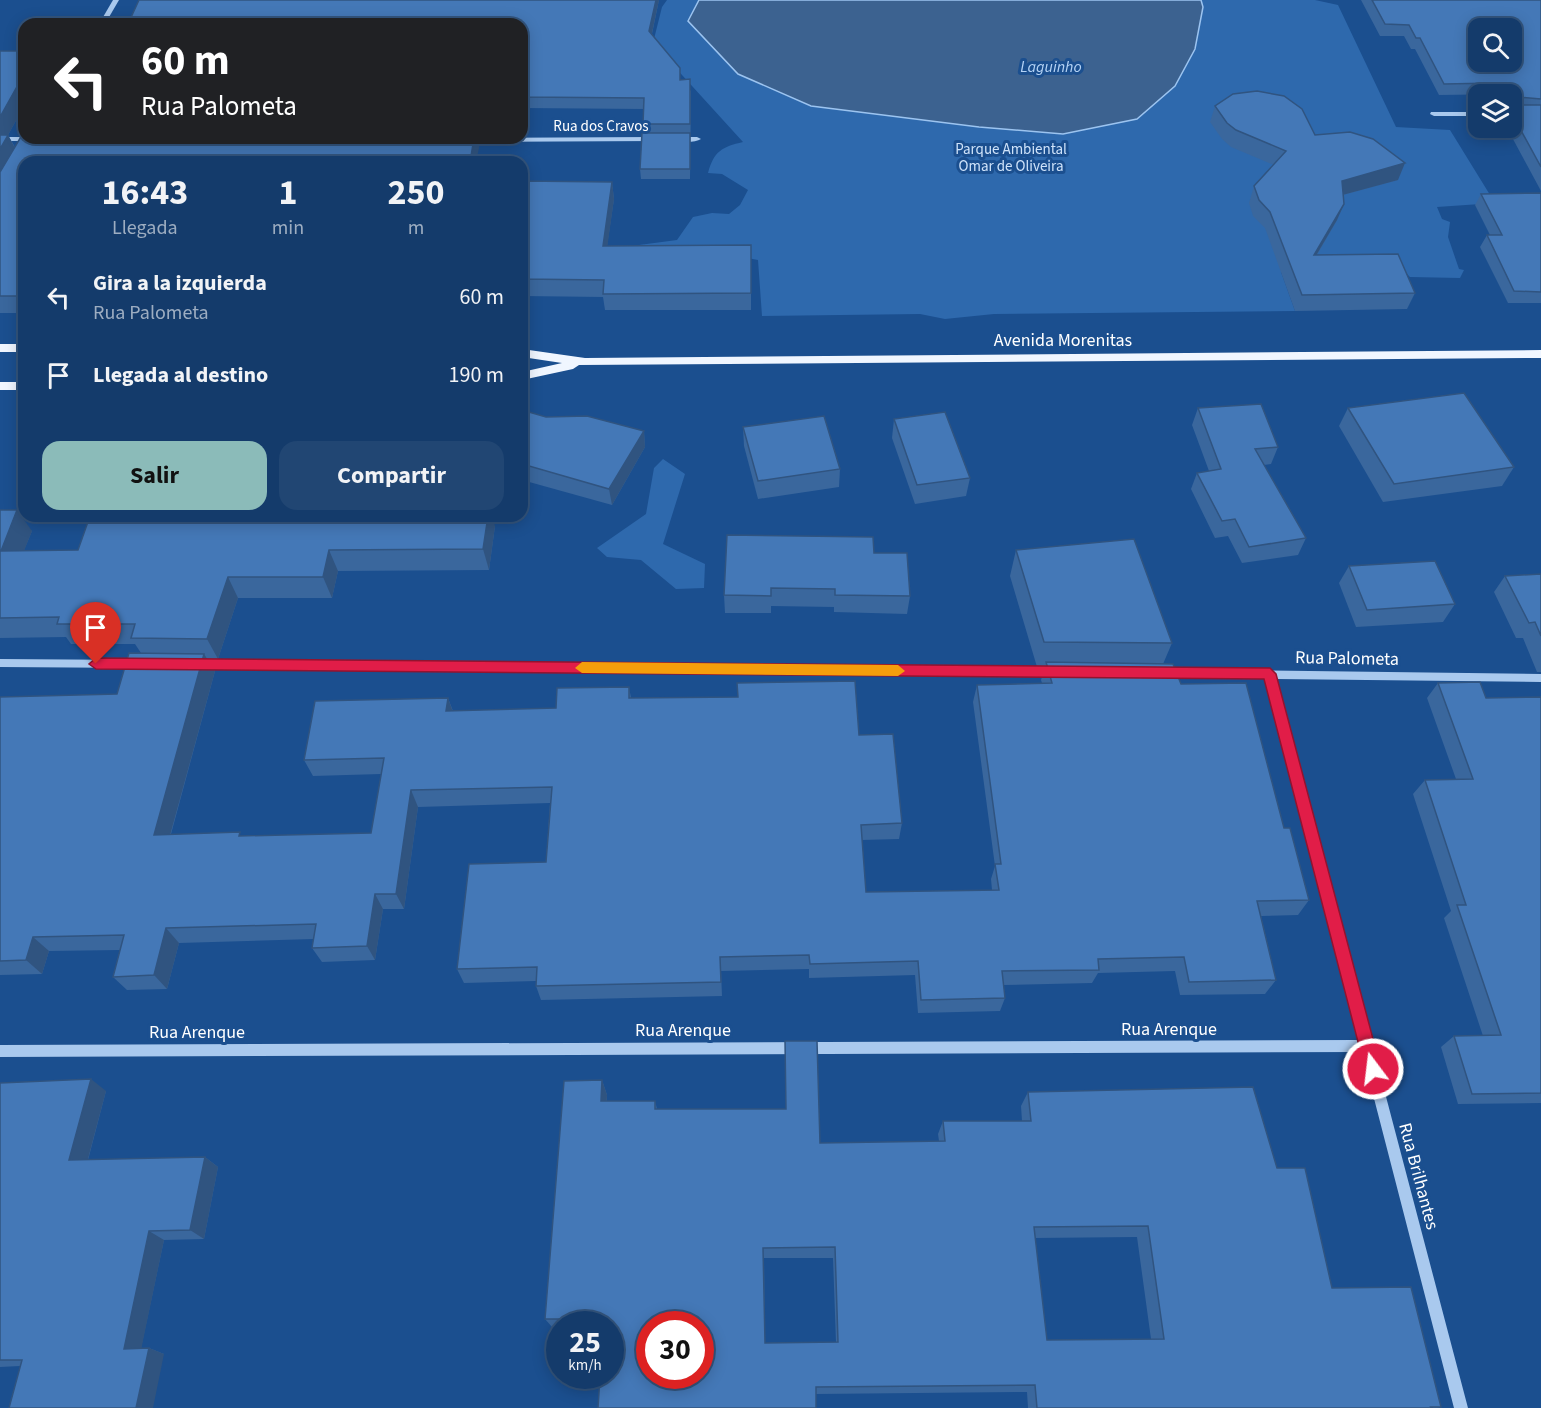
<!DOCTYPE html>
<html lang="es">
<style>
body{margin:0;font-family:"Source Sans 3",sans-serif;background:#214673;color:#f1f3f6;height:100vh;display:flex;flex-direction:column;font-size:22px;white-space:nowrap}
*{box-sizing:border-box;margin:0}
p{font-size:20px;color:#9dadc1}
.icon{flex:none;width:33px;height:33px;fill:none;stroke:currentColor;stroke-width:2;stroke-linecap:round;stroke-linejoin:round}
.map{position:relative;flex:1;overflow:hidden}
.sheet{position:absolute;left:18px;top:156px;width:510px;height:366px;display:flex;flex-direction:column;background:#143b6b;border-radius:18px;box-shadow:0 3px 15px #0003,0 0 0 2px #33557e}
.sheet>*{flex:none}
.top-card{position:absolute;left:18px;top:18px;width:510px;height:126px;border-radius:18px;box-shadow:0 3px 15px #0003,0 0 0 2px #33557e;background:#202124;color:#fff;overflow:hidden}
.tools{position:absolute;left:1468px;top:18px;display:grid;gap:12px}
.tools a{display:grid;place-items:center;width:54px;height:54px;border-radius:12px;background:#143b6b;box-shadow:0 3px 15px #0003,0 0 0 2px #33557e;font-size:30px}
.speed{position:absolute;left:546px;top:1311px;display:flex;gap:12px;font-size:30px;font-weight:700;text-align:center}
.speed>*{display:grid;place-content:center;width:78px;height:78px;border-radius:50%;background:#143b6b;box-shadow:0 3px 15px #0003,0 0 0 2px #33557e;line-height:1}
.speed small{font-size:15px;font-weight:400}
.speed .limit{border:9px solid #d22;background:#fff;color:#111}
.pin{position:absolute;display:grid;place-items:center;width:51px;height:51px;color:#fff;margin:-62px -26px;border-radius:50% 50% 50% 0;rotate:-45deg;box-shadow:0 0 6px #0007}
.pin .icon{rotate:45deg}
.me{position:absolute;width:66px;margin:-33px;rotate:345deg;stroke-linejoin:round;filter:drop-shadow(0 0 4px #0008)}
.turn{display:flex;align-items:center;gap:21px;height:126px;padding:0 24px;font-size:27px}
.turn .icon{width:78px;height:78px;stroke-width:2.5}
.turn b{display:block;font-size:42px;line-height:51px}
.eta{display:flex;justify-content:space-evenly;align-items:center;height:102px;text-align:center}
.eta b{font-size:36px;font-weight:700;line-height:42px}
.button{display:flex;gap:12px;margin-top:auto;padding:12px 24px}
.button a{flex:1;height:69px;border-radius:18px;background:#8bbbb9;color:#111;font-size:24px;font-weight:700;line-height:69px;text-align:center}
.button a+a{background:#214673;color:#f1f3f6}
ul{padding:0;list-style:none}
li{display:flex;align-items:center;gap:18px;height:78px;padding:0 24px}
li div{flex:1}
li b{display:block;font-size:22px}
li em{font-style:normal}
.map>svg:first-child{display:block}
.green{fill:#2e69ad}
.water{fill:#3c6290;stroke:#9cc4f0;stroke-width:1.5}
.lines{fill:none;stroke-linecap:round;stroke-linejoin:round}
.minor{fill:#a9c9ee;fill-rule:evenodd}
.major{fill:#f0f6ff;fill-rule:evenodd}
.wall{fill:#3a679d;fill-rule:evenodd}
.shaded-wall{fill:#305480}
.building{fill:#4478b7;stroke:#305480;stroke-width:1.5;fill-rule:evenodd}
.route{fill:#e11d48;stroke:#92132f;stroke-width:1.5}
.slow{fill:#f59e0b}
.labels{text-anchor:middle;stroke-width:6;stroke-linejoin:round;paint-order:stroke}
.far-street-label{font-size:15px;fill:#fff;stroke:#1b4f8f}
.far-park-label{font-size:15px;fill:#cfe3fa;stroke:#1b4f8f}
.far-water-label{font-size:16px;font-style:italic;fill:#b5d3f5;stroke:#1b4f8f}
.street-label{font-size:18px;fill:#fff;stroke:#1b4f8f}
</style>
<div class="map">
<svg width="1541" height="1408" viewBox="0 0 1541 1408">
<rect width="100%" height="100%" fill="#1b4f8f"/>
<!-- green -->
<g class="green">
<path d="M667,0H1315L1338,5L1396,127L1450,130L1495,203L1437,207L1442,219L1450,222L1448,237L1459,269L1464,270L1460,278L1410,277L1403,270L1281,272L1295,311L994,314L945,319L920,314L762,316L758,260L731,255L636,260L639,245L677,240L693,217L712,213L729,214L740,205L748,190L722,174L708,173C714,151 722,147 743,142L672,64L654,39L662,7Z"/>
<path d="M663,459L685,474L663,544L705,564L704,588L676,589L641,560L607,557L597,548L646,514L654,468Z"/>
</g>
<!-- water -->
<path class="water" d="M699,0H1201L1203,7L1195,49L1175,86L1137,119L1063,134L979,127L811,106L738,74L688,21Z"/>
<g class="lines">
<!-- minor -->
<g class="minor">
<path d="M113,0H119L105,24H99Z"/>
<path d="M1431,112H1479V116H1434L1430,114Z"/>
<path d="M0,137H24L35,139L31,141H0Z"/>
<path d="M655,137L659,139L658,141L467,142L463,140L466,138Z"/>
<path d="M674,137H697L701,139C695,143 679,143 673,139Z"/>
<path d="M0,659L140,660L144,661L145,664L144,667L140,668L0,667Z"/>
<path d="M197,660L1058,668L1062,669L1063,672L1062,675L1058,676L197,668L193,667L192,664L193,661Z"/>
<path d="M1163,669L1541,674V682L1276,679L1468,1408H1454L1362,1052L0,1057V1045L1359,1040L1266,679L1163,677L1159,676L1158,673L1159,670Z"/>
</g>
<!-- major -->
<g class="major">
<rect x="0" y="344" width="24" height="8"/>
<path d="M522,349L585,358L1541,350V358L579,365L573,369L522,380V372L562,363L522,357Z"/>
<rect x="0" y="382" width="24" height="8"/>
</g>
</g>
<!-- wall -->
<g class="wall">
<path d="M659,0L652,34L680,80L691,91L690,179H641L640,169L644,133L643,124L644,109L522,108V24Z"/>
<path d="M1361,0H1541V191L1507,128H1512V94L1439,95L1415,49H1411L1404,36H1380Z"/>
<path d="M0,51H24V106L8,135L15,147L480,143L24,162V313H0Z"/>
<path d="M1215,106L1315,135L1398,180L1343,195L1344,204L1337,220L1317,255L1415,293L1407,309L1295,311L1265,228L1253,216L1249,203L1254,186L1274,165L1231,147L1222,139L1210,122Z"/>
<path d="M522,181L612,182L614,199L607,246L751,245V310H605L603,297L522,296Z"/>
<path d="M1541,193V303H1508L1480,247L1487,235H1490L1475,205L1481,194Z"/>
<path d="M1198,408L1278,447L1271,464L1264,465L1306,538L1298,555L1242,563L1228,536L1215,538L1191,489L1197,473L1209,471L1192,425Z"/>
<path d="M1348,408L1514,467L1502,486L1383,502L1339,426Z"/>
<path d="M522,410L546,417L644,431L645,447L612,505L522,480Z"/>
<path d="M894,419L970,478L966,496L915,504L892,438Z"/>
<path d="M743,427L840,469L839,487L758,499L744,446Z"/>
<path d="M0,510L32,531L24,550H78L495,526L489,570L338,571L332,598H238L218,659H207L215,671L171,834L243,836L371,833L381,774L313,776L304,760L448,698L453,711L556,708L629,687L631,698L859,735L902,823L899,839L862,840L866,892L992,890L991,879L995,866L973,702L977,685L1042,683L1041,680L1045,667H1037L1010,576L1016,550L1172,643L1163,664L1181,684L1284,828L1309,900L1298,915L1261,916L1276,980L1265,994L1180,995L1175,971L1098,973L1092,983L1003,985L1005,998L1000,1011L918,1013L915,975L809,978V969L721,971L722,996L541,1000L536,986V981L464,983L457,969L546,862L550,803L418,807L404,909H383L375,960L322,962L312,948L314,939L179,943L167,989L127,990L113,977L120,950L49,951L42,974L0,975V697L117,694L141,653L135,644H71L66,637L0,638Z"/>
<path d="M874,553L910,596L907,614L834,612V607L771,606V613H725L724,595Z"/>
<path d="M1349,566L1455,604L1443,622L1356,627L1339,583Z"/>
<path d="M1541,574V672H1537L1523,638H1516L1494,592L1505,576Z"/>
<path d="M1438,683L1486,698L1541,697V1103L1458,1104L1441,1047L1454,1036H1483L1444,918L1451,911L1413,794L1425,780L1456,779L1427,698Z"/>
<path d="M785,1041L820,1143L939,1141L938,1134L943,1121H1022L1021,1106L1028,1092L1277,1168L1332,1288L1441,1407L1437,1408H1028L1027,1392L816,1394L610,1324H560V1327H552L545,1319L602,1080L607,1095V1101H655L657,1109H786ZM1137,1237L1151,1339L1047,1340L1035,1238ZM764,1258H833L836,1342L765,1343Z"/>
<path d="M0,1083L106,1091L88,1160L205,1157L218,1167L204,1239L164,1240L141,1348H149L164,1354L20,1366L0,1367Z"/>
</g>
<!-- shaded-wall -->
<g class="shaded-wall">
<path d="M656,0H659L650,42L649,31Z"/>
<path d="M24,74V106L8,135L17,152L0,182V117Z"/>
<path d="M474,138H479L480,143L476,162H470Z"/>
<path d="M1405,163L1398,180L1335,197L1342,181Z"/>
<path d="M612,182L614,199L605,263L603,246Z"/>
<path d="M1344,204L1337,220L1307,271L1314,255Z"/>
<path d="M644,431L645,447L612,505L609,489Z"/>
<path d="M17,510L32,531L16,571L1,551Z"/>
<path d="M488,516H492L495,526L489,570L483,549Z"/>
<path d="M329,550L338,571L332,598L323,577Z"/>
<path d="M228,577L238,598L218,659L207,639Z"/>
<path d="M204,654L215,671L166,850L154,835Z"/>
<path d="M448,698L454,715L446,711Z"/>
<path d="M411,790L418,807L404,909L396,894Z"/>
<path d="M375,894L383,909L375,960L367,946Z"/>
<path d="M166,928L179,943L167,989L154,975Z"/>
<path d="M33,937L49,951L42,974L26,960Z"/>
<path d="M91,1079L106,1091L85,1170L69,1160Z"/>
<path d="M602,1080L607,1095L606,1115L601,1101Z"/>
<path d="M205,1157L218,1167L204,1239L190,1230Z"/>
<path d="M149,1231L164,1240L140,1355L124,1349Z"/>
<path d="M149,1348L164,1354L153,1408H136Z"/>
</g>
<!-- building -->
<g class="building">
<path d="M139,0H656L649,31L680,68V80L690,79V124H643L644,98L522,97V24H128Z"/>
<path d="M1372,0H1541V99L1518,97L1516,105H1541V167L1512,114V94H1502L1495,83L1444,84L1420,38H1416L1409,25L1385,24ZM1479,28H1512V62H1479Z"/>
<path d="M0,51H24V74L0,117Z"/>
<path d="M1257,91L1284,96L1302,109L1315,135L1350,132L1373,139L1405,163L1342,181L1344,204L1314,255L1398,254L1415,293L1302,295L1270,212L1259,200L1254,186L1286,151L1236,130L1227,123L1215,106L1233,94Z"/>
<path d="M642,133H690V169H640Z"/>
<path d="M0,135H8L0,149Z"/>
<path d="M22,135H24V138H474L470,162H24V296H0V172Z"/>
<path d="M522,181L612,182L603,246L751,245V293L603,294L604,280L522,279Z"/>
<path d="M1541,193V292L1514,291L1487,235H1502L1481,194Z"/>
<path d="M1464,393L1514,467L1394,484L1348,408Z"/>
<path d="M1261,404L1278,447L1255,449L1306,538L1249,547L1235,519L1222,521L1197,473L1221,469L1198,408Z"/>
<path d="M522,410L546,417L587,416L644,431L609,489L522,464Z"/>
<path d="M945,412L970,478L917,485L894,419Z"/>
<path d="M824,416L840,469L758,481L743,427Z"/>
<path d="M0,510H17L1,551L78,550L90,516H488L483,549L329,550L323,577H228L207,639L131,638L135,624H57L59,617L0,618Z"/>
<path d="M727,535L873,537L874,553H907L910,596L835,595V589L771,588V596L724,595Z"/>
<path d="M1134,539L1172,643L1044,642L1016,550Z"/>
<path d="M1435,561L1455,604L1367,610L1349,566Z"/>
<path d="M1541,574V636L1535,622L1529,623L1505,576Z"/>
<path d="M129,653L204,654L154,835L240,832L239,836L371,833L384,758L304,760L315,701L448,698L446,711L556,708L557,688L629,687V698L738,697L737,683L855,681L859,735L893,734L902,823L861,825L866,892L999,890L995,864H1001L977,685L1052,683L1046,662L1173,664L1181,684L1246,683L1284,828H1290L1309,900L1257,901L1276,980L1189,982L1184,957L1098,959L1099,970L1002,971L1005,998L921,1000L918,961L810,964L809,955L720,957L721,982L536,986L537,967L457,969L469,864L546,862L552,787L411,790L396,894H375L367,946L312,948L316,924L166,928L154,975L113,977L124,935L33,937L26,960L0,961V697L117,694Z"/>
<path d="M1480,682L1486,698L1541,697V1093L1472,1094L1454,1036L1501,1035L1457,905H1466L1425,780L1473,779L1438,683Z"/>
<path d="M785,1041H817L820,1143L945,1141L943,1121H1031L1028,1092L1253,1087L1277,1168H1305L1332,1288L1411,1287L1441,1407H1431L1432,1408H1037L1035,1385L816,1387V1408H598L600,1376H610V1324H602L603,1319H545L564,1081L602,1080L601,1101H655V1109H786ZM1148,1226L1164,1339L1047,1340L1034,1227ZM835,1247L838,1342L765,1343L763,1248ZM650,1324H700V1376H650Z"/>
<path d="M91,1079L69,1160L205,1157L190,1230L149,1231L124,1349L149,1348L136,1408H9L22,1360H0V1083Z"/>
</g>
<!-- route -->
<path class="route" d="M96,658L1270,668L1276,674L1381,1069L1379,1074L1373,1077L1367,1074L1365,1069L1264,679L96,669L89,664Z"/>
<!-- slow -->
<path class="slow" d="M582,662L898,665L905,671L898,676L582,673L575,668Z"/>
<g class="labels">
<!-- far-street labels -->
<g class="far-street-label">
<text x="601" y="131">Rua dos Cravos</text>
</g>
<!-- far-park labels -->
<g class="far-park-label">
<text x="1011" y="154">Parque Ambiental<tspan x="1011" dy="17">Omar de Oliveira</tspan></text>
</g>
<!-- far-water labels -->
<g class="far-water-label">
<text x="1051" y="72">Laguinho</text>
</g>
<!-- street labels -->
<g class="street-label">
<text x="1063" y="346">Avenida Morenitas</text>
<text transform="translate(1347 658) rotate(1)" y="6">Rua Palometa</text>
<text x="1169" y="1035">Rua Arenque</text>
<text x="683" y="1036">Rua Arenque</text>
<text x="197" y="1038">Rua Arenque</text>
<text transform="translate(1419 1176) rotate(75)" y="6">Rua Brilhantes</text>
</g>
</g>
</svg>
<div class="tools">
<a><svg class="icon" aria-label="search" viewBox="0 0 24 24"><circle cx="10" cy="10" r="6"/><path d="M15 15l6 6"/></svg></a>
<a><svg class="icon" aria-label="layers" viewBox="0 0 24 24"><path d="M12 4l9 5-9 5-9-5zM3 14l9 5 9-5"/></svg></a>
</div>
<div class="speed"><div>25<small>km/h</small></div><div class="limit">30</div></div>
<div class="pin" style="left:96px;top:664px;background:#d93025"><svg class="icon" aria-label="arrive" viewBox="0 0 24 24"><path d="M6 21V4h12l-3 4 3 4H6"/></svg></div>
<svg class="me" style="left:1373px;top:1069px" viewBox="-20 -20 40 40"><circle r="17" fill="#e11d48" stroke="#fff" stroke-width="3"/><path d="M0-11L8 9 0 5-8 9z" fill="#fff"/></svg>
<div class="top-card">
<div class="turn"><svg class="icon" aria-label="left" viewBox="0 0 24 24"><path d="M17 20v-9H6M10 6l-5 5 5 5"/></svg><div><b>60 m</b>Rua Palometa</div></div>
</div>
<section class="sheet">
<div class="eta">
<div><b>16:43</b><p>Llegada</p></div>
<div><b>1</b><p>min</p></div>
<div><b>250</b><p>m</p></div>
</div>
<ul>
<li><svg class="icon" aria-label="left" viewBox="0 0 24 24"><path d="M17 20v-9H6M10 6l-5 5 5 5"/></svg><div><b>Gira a la izquierda</b><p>Rua Palometa</p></div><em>60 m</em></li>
<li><svg class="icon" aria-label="arrive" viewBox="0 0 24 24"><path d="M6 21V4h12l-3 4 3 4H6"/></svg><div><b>Llegada al destino</b></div><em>190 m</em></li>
</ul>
<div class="button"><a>Salir</a><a>Compartir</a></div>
</section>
</div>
